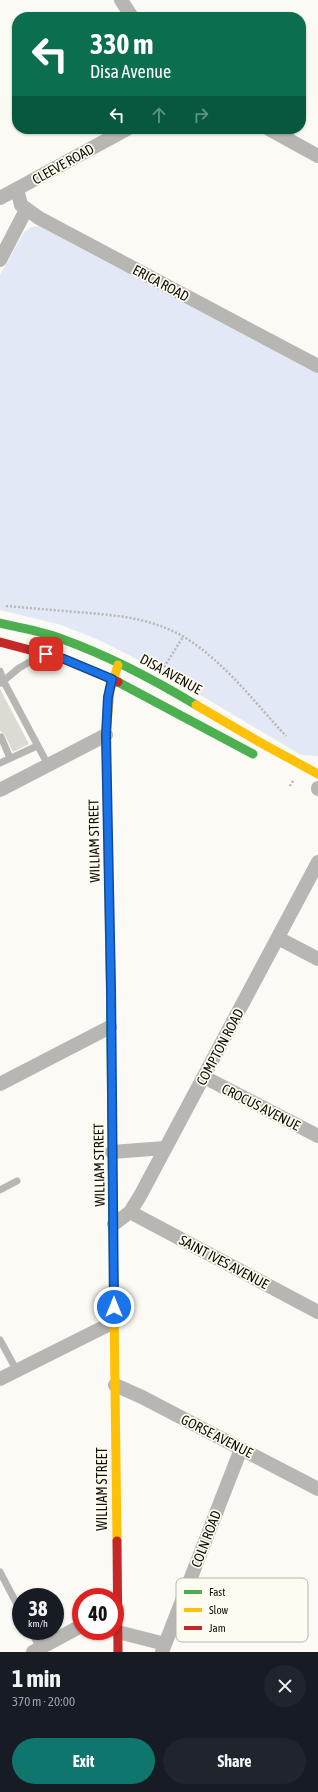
<!DOCTYPE html>
<meta charset="utf-8">
<style>
body{margin:0;font-family:"Asap Condensed",sans-serif;background:#20242c;color:#f1f3f6;height:100vh;display:flex;flex-direction:column;font-size:15px;white-space:nowrap}
*{box-sizing:border-box;margin:0}
p{font-size:13px;color:#9ea1a6}
.icon{flex:none;width:22px;height:22px;fill:none;stroke:currentColor;stroke-width:2;stroke-linecap:round;stroke-linejoin:round}
.map{position:relative;height:1652px;overflow:hidden}
.side{display:flex;flex-direction:column;background:#171b24;flex:1}
.side>*{flex:none}
.guide{position:absolute;left:12px;top:12px;width:294px;height:122px;border-radius:16px;box-shadow:0 1px 3px #0004;background:#0b6e4f;color:#fff;overflow:hidden}
.speed{position:absolute;left:12px;top:1588px;display:flex;gap:8px;font-size:20px;font-weight:700;text-align:center}
.speed>*{display:grid;place-content:center;width:52px;height:52px;border-radius:50%;background:#171b24;box-shadow:0 1px 3px #0004;line-height:1}
.speed small{font-size:10px;font-weight:400}
.speed .limit{border:6px solid #d22;background:#fff;color:#111}
.pin{position:absolute;display:grid;place-items:center;width:34px;height:34px;color:#fff;margin:-17px;border-radius:8px;box-shadow:0 2px 6px #0006}
.me{position:absolute;width:44px;margin:-22px;rotate:0deg;stroke-linejoin:round;filter:drop-shadow(0 0 3px #0008)}
.turn{display:flex;align-items:center;gap:14px;height:84px;padding:0 12px;font-size:18px}
.turn .icon{width:52px;height:52px;stroke-width:2.5}
.turn b{display:block;font-size:28px;line-height:34px}
.lanes{display:flex;align-items:center;height:38px;padding:0 12px;background:#0003;justify-content:center;gap:20px;direction:ltr}
.lanes .off{opacity:.35}
.round{display:grid;place-items:center;flex:none;width:42px;height:42px;border-radius:21px;background:#20242c}
.head{display:flex;align-items:center;justify-content:space-between;height:68px;padding:0 12px}
h1{font-size:24px;font-weight:700;line-height:30px}
.action{display:flex;gap:8px;margin-top:auto;padding:8px 12px}
.action a{flex:1;height:46px;border-radius:24px;background:#0f766e;color:#fff;font-size:16px;font-weight:700;line-height:46px;text-align:center}
.action a+a{background:#20242c;color:#f1f3f6}
.map>svg:first-child{display:block}
.green{fill:#e2e8f5}
.building{fill:#dcdad2}
.lines{fill:none;stroke-linecap:round;stroke-linejoin:round}
.path{stroke:#b9b8b3;stroke-width:2.5;stroke-dasharray:2 2;stroke-linecap:butt}
.lane{stroke:#b7b6b3;stroke-width:7}
.street{stroke:#b7b6b3;stroke-width:14}
.fast{stroke:#4caf50;stroke-width:9}
.slow{stroke:#ffc107;stroke-width:9}
.jam{stroke:#c62828;stroke-width:9}
.route-casing{stroke:#114b97;stroke-width:10}
.route{stroke:#1a73e8;stroke-width:7}
.labels{text-anchor:middle;stroke-width:3.5;stroke-linejoin:round;paint-order:stroke}
.street-label{font-size:14px;fill:#120f06;stroke:#fefbf1}
.key{fill:#fefbf1;stroke:#b7b4aa;stroke-width:1}
.key-label{font-size:11px;fill:#120f06}
</style>
<div class="map">
<svg width="318" height="1652" viewBox="0 0 318 1652">
<rect width="100%" height="100%" fill="#fbfaf4"/>
<!-- green -->
<path class="green" d="M39,226L318,374V756L301,755L162,672L99,640L61,625L0,610V275L24,232L31,227Z"/>
<!-- building -->
<path class="building" d="M0,689L29,744L13,752L5,735L0,731Z"/>
<g class="lines">
<!-- path -->
<g class="path">
<path d="M6,606C29,608 52,610 76,612C113,615 150,617 184,637C224,661 255,703 286,736"/>
<path d="M164,667L183,637"/>
<path d="M290,786L294,779"/>
</g>
<!-- lane -->
<g class="lane">
<path d="M16,80L17,79"/>
<path d="M0,671L4,682L48,765"/>
<path d="M1,683L19,668L38,657"/>
<path d="M1,737L10,758"/>
<path d="M0,763L37,746"/>
<path d="M0,1190L17,1181"/>
<path d="M0,1340L17,1371"/>
<path d="M0,1572L21,1612"/>
<path d="M31,1631L40,1648"/>
</g>
<!-- street -->
<g class="street">
<path d="M121,0L132,17"/>
<path d="M269,129L318,156"/>
<path d="M17,189L21,205L39,218L318,366"/>
<path d="M0,198L127,129"/>
<path d="M0,260L26,210"/>
<path d="M318,789V788"/>
<path d="M0,790L106,735"/>
<path d="M278,938L318,959"/>
<path d="M204,1077L318,1136"/>
<path d="M0,1084L110,1027"/>
<path d="M112,1152L165,1148"/>
<path d="M130,1212L318,1312"/>
<path d="M114,1224L130,1212L140,1196L318,862"/>
<path d="M0,1379L114,1322"/>
<path d="M115,1385L142,1397L318,1489"/>
<path d="M118,1632L165,1644"/>
<path d="M33,1652L81,1626"/>
<path d="M162,1652L241,1449"/>
</g>
<!-- fast -->
<g class="fast">
<path d="M0,623C20,628 43,631 62,639C109,656 153,679 196,705"/>
<path d="M118,682L253,754"/>
<path d="M110,954L114,1309"/>
</g>
<!-- slow -->
<g class="slow">
<path d="M196,705L261,743L318,774"/>
<path d="M110,954L106,735L110,691L118,665"/>
<path d="M114,1309L117,1541"/>
</g>
<!-- jam -->
<g class="jam">
<path d="M0,642L64,659L118,682"/>
<path d="M117,1541L118,1652"/>
</g>
</g>
<g class="lines">
<!-- route casing -->
<g class="route-casing">
<path id="route" d="M46,654L64,659L112,679L108,697L106,735L111,987L114,1307"/>
</g>
<!-- route -->
<use href="#route" class="route"/>
</g>
<g class="labels">
<!-- street labels -->
<g class="street-label">
<text transform="translate(63 164) rotate(-29)" y="5">CLEEVE ROAD</text>
<text transform="translate(161 283) rotate(28)" y="5">ERICA ROAD</text>
<text transform="translate(171 674) rotate(29)" y="5">DISA AVENUE</text>
<text transform="translate(94 841) rotate(-91)" y="5">WILLIAM STREET</text>
<text transform="translate(220 1047) rotate(-62)" y="5">COMPTON ROAD</text>
<text transform="translate(261 1107) rotate(27)" y="5">CROCUS AVENUE</text>
<text transform="translate(99 1165) rotate(-91)" y="5">WILLIAM STREET</text>
<text transform="translate(224 1262) rotate(28)" y="5">SAINT IVES AVENUE</text>
<text transform="translate(217 1436) rotate(27)" y="5">GORSE AVENUE</text>
<text transform="translate(102 1489) rotate(-90)" y="5">WILLIAM STREET</text>
<text transform="translate(206 1539) rotate(-69)" y="5">COLN ROAD</text>
</g>
</g>
<!-- legend -->
<rect x="176" y="1578" width="132" height="64" rx="6" class="key"/>
<rect x="184" y="1590" width="18" height="4" fill="#4caf50"/>
<rect x="184" y="1608" width="18" height="4" fill="#ffc107"/>
<rect x="184" y="1626" width="18" height="4" fill="#c62828"/>
<g class="key-label">
<text x="209" y="1596">Fast</text>
<text x="209" y="1614">Slow</text>
<text x="209" y="1632">Jam</text>
</g>
</svg>
<div class="speed"><div>38<small>km/h</small></div><div class="limit">40</div></div>
<div class="pin" style="left:46px;top:654px;background:#d93025"><svg class="icon" aria-label="arrive" viewBox="0 0 24 24"><path d="M6 21V4h12l-3 4 3 4H6"/></svg></div>
<svg class="me" style="left:114px;top:1307px" viewBox="-20 -20 40 40"><circle r="17" fill="#1a73e8" stroke="#fff" stroke-width="3"/><path d="M0-11L8 9 0 5-8 9z" fill="#fff"/></svg>
<div class="guide">
<div class="turn"><svg class="icon" aria-label="left" viewBox="0 0 24 24"><path d="M17 20v-9H6M10 6l-5 5 5 5"/></svg><div><b>330 m</b>Disa Avenue</div></div>
<div class="lanes"><svg class="icon" aria-label="left" viewBox="0 0 24 24"><path d="M17 20v-9H6M10 6l-5 5 5 5"/></svg><svg class="icon off" aria-label="ahead" viewBox="0 0 24 24"><path d="M12 20V5M6 11l6-6 6 6"/></svg><svg class="icon off" aria-label="right" viewBox="0 0 24 24"><path d="M7 20v-9h11M14 6l5 5-5 5"/></svg></div>
</div>
</div>
<section class="side">
<div class="head"><div><h1>1 min</h1><p>370 m · 20:00</p></div><a class="round"><svg class="icon" aria-label="close" viewBox="0 0 24 24"><path d="M6 6l12 12M18 6L6 18"/></svg></a></div>
<div class="action"><a>Exit</a><a>Share</a></div>
</section>
